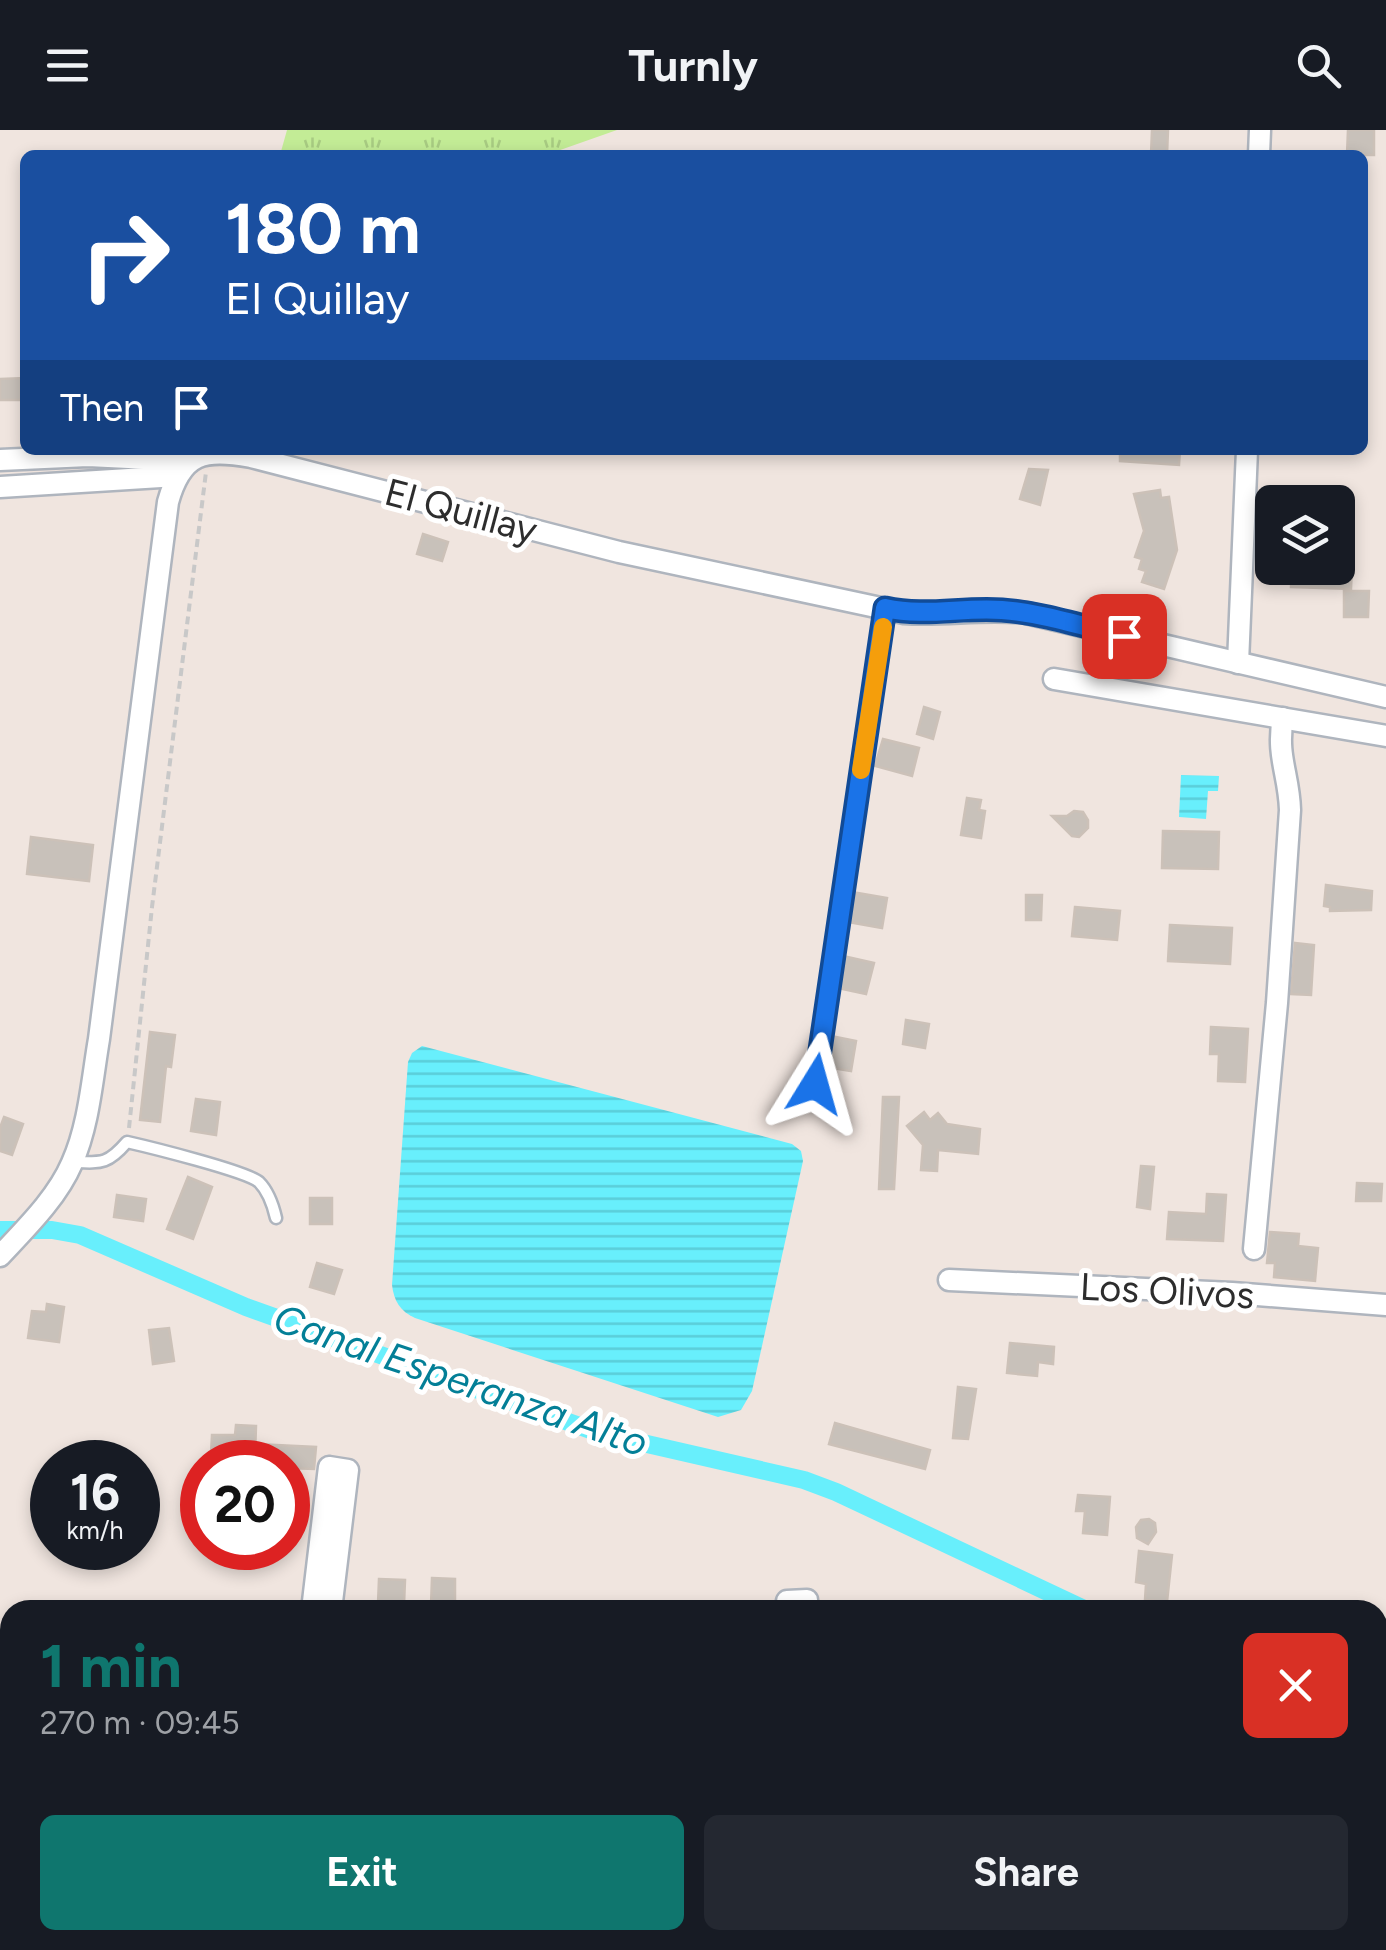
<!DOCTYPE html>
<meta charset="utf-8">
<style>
body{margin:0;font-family:Figtree,sans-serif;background:#242831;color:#f1f3f6;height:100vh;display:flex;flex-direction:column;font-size:38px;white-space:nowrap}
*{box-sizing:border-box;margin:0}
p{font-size:32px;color:#9ea1a6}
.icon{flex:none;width:55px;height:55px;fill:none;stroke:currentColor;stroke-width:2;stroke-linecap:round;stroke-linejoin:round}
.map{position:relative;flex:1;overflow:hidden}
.sheet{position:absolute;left:0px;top:1470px;width:1388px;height:350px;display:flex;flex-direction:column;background:#171b24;border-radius:30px 30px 0 0;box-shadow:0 5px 15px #0003}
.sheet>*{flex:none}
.hud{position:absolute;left:20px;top:20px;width:1348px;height:305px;border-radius:15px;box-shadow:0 5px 15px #0003;background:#1a4fa0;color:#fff;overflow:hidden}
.fabs{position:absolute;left:1255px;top:355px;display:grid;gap:20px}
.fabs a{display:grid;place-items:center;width:100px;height:100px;border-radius:15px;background:#171b24;box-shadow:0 5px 15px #0003;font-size:50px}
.speed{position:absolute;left:30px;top:1310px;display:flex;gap:20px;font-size:50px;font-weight:700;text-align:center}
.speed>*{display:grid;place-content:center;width:130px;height:130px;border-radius:50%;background:#171b24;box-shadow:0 5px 15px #0003;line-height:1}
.speed small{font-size:25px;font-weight:400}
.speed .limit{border:15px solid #d22;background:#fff;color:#111}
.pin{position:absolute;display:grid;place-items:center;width:85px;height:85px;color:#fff;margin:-42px;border-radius:20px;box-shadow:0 5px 15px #0006}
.me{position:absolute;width:110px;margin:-55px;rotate:8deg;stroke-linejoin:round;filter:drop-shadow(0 0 8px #0008)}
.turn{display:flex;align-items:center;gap:35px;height:210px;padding:0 40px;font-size:45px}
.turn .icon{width:130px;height:130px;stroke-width:2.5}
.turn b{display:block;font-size:70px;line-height:85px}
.then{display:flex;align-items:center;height:95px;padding:0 40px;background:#0003;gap:20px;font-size:38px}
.round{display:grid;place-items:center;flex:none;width:105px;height:105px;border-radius:15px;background:#242831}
.overview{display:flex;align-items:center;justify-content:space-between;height:170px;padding:0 40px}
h1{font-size:60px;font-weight:700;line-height:75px;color:#0f766e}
.primary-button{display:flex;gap:20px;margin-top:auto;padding:20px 40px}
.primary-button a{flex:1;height:115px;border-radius:15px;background:#0f766e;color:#fff;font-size:40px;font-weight:700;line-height:115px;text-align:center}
.primary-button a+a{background:#242831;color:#f1f3f6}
header{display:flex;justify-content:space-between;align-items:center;height:130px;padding:0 40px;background:#171b24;font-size:45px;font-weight:700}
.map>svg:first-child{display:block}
.grass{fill:url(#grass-tufts)}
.water{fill:url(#water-rules)}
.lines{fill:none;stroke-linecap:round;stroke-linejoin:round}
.canal{stroke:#68effc;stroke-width:18}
.building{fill:#c8c1ba;stroke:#ccc1b8;stroke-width:2.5}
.lane-casing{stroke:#afb5be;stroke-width:15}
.street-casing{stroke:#afb5be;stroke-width:25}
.path{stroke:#c8c8c8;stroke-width:4;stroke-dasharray:8 5;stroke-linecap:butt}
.lane{stroke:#fff;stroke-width:10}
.street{stroke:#fff;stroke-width:20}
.route-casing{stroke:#114b97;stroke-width:25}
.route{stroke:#1a73e8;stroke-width:18}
.slow{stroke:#f59e0b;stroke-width:18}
.labels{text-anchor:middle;stroke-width:10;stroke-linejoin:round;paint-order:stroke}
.street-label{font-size:38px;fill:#2d2d2d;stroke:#fff}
.water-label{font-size:40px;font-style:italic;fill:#037f97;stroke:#fff}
</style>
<header><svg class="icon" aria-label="menu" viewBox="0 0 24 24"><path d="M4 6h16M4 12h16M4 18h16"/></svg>Turnly<svg class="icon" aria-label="search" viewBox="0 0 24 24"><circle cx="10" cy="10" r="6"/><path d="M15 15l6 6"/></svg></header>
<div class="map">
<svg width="1386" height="1820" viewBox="0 0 1386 1820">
<defs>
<pattern id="grass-tufts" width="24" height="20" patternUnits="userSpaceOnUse" patternTransform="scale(2.5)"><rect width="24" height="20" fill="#c3ec96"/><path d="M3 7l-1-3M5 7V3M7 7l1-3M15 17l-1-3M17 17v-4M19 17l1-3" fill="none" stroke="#a8cb82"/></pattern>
<pattern id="water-rules" width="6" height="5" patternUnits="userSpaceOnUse" patternTransform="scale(2.5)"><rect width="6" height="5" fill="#68effc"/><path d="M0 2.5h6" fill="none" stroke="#5acdd8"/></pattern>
</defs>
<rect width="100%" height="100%" fill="#f0e5df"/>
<!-- grass -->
<path class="grass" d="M287,0H617L546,25H280Z"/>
<!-- water -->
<g class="water">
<path d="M1181,645L1219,646L1218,661H1208L1206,689L1179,687Z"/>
<path d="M422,916L792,1014L801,1021L803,1031L752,1261L741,1280L718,1287L415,1188C400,1181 394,1171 392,1155L408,932L412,923Z"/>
</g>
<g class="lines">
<!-- canal -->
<g class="canal">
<path d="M0,1100H52L80,1105L246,1177L599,1303L804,1350L836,1362L1086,1480"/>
<path d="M1378,1677L1386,1686"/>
</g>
</g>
<!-- building -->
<g class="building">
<path d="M1152,0H1168L1167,25H1151Z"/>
<path d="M1348,0H1374V25H1347Z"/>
<path d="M25,248V270H0V249Z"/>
<path d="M1120,320H1180L1179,335L1120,331Z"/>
<path d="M1029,339L1048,340L1040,375L1020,369Z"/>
<path d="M1160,360L1161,368L1169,367L1177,420L1164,459L1142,452L1146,441L1139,439L1142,429L1135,427L1144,401L1134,364Z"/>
<path d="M423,404L448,412L442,431L417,424Z"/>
<path d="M1338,435H1352L1351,459L1291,457L1292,438H1338Z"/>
<path d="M1344,461H1369L1368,487H1344Z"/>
<path d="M924,577L940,582L933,609L917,604Z"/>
<path d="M883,609L919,618L912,646L875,636Z"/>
<path d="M967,668L981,670L979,680L985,681L981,708L961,705Z"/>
<path d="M1074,681L1083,682L1088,690V698L1079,707L1072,706L1052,686H1067Z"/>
<path d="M1163,701L1219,702L1218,739L1162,738Z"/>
<path d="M31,707L93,715L89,751L27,744Z"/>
<path d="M1326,755L1372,761L1371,780L1330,781V777L1324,776Z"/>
<path d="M852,762L887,768L882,798L848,792Z"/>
<path d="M1026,765H1042L1041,790H1026Z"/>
<path d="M1075,777L1120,781L1117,810L1072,806Z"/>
<path d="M1170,795L1232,798L1230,834L1168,831Z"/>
<path d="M1295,813L1314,815L1311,865L1291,864Z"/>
<path d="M843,826L874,833L866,864L838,858Z"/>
<path d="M906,890L929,894L925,918L903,914Z"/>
<path d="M1211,897L1248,899L1245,952L1218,951L1219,924H1210Z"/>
<path d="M150,902L175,905L171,937L166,936L160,992L140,990Z"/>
<path d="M831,906L856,911L851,941L826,937Z"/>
<path d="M883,967H899L894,1059H879Z"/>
<path d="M196,969L220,972L216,1005L191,1001Z"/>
<path d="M924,982L930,990L938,983L947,994L980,999L978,1024L938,1020L937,1041L921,1040L923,1015L907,996Z"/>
<path d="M4,987L23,994L12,1025L0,1021V998Z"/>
<path d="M1141,1036L1154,1037L1150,1079L1137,1077Z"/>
<path d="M188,1047L212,1057L193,1109L167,1099Z"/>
<path d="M1357,1053L1382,1054L1381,1071H1356Z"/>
<path d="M1207,1064L1226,1065L1223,1111L1167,1109L1169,1082L1206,1084Z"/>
<path d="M117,1065L146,1069L143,1091L114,1087Z"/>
<rect x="310" y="1068" width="22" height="26"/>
<path d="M1270,1102L1299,1104L1298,1116L1318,1118L1315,1151L1274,1147L1275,1133H1267Z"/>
<path d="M317,1133L342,1140L334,1164L310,1157Z"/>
<path d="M47,1174L64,1177L59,1212L28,1208L32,1181L46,1182Z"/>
<path d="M169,1198L174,1231L153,1234L149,1200Z"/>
<path d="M1010,1213L1054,1217L1053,1234L1038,1232L1037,1246L1007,1243Z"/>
<path d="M958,1257L976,1259L968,1309L953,1308Z"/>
<path d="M835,1293L930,1320L925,1339L829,1314Z"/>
<path d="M236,1295L256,1296L255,1326L211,1325L212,1305H235Z"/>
<path d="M256,1314L316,1317L314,1339L288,1338V1332H255Z"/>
<path d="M1078,1365L1110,1367L1107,1405L1083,1403L1085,1381H1076Z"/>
<path d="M1149,1389L1155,1393L1156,1402L1148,1414L1137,1408L1136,1397L1141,1390Z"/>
<path d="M1139,1421L1172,1425L1167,1472L1145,1470L1146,1454L1136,1452Z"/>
<path d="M432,1448L455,1449V1476L431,1475Z"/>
<path d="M379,1449L405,1450L404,1475L378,1474Z"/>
</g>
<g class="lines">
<!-- lane casing -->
<g class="lane-casing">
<g id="lane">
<path d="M815,954L885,479"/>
<path d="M74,1032C102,1033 108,1034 127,1012C149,1017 246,1041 259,1052C269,1062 273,1075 276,1088"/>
</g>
</g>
<!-- street casing -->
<g class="street-casing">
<g id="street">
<path d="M1259,25L1260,0"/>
<path d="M0,330L88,326L190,331"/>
<path d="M0,357L177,346"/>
<path d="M1238,533L1247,320"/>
<path d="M1054,549L1386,606"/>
<path d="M1254,1119L1277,873L1290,680C1289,644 1276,626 1283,588"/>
<path d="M0,1126C26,1098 57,1068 72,1033C89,995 92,950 99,909L168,372C182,322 204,319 251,327L619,422L904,483C945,486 985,478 1026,483L1386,567"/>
<path d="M949,1150L1232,1163L1386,1175"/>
<path d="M312,1480L329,1337L348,1340L331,1480"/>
<path d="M787,1480V1471L807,1470V1480"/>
<path d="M809,1810V1820"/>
<path d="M271,1820L273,1810"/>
<path d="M290,1820L291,1810"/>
<path d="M792,1820V1810"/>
</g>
</g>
<!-- path -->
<path class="path" d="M129,998L152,777L206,342"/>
<!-- lane -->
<use href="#lane" class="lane"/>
<!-- street -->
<use href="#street" class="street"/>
</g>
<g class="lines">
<!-- route casing -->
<g class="route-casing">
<path id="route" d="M815,954L885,478C925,487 962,477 1002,480C1043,483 1084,497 1124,506"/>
</g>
<!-- route -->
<use href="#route" class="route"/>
<!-- slow -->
<path class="slow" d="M861,640L883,497"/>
</g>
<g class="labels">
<!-- street labels -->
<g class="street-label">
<text transform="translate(461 381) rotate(15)" y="13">El Quillay</text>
<text transform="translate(1167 1161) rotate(3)" y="13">Los Olivos</text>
</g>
<!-- water labels -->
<g class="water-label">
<text transform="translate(461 1250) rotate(19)" y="14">Canal Esperanza Alto</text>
</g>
</g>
</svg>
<div class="fabs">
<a><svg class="icon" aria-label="layers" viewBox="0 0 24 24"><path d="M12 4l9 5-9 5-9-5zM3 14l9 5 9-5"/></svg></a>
</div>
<div class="speed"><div>16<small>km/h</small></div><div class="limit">20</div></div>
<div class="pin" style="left:1124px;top:506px;background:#d93025"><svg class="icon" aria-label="arrive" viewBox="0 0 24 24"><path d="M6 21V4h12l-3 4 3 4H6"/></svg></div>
<svg class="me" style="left:815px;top:954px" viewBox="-20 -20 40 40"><path d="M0-17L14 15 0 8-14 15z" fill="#1a73e8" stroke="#fff" stroke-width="4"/></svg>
<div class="hud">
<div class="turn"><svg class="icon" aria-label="right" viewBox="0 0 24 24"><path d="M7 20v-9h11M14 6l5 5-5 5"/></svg><div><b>180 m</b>El Quillay</div></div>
<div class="then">Then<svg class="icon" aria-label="arrive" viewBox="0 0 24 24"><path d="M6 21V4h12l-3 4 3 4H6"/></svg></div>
</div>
<section class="sheet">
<div class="overview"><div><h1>1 min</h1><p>270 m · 09:45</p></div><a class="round" style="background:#d93025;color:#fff"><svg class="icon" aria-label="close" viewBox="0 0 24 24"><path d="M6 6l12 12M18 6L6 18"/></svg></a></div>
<div class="primary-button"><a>Exit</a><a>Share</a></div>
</section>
</div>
